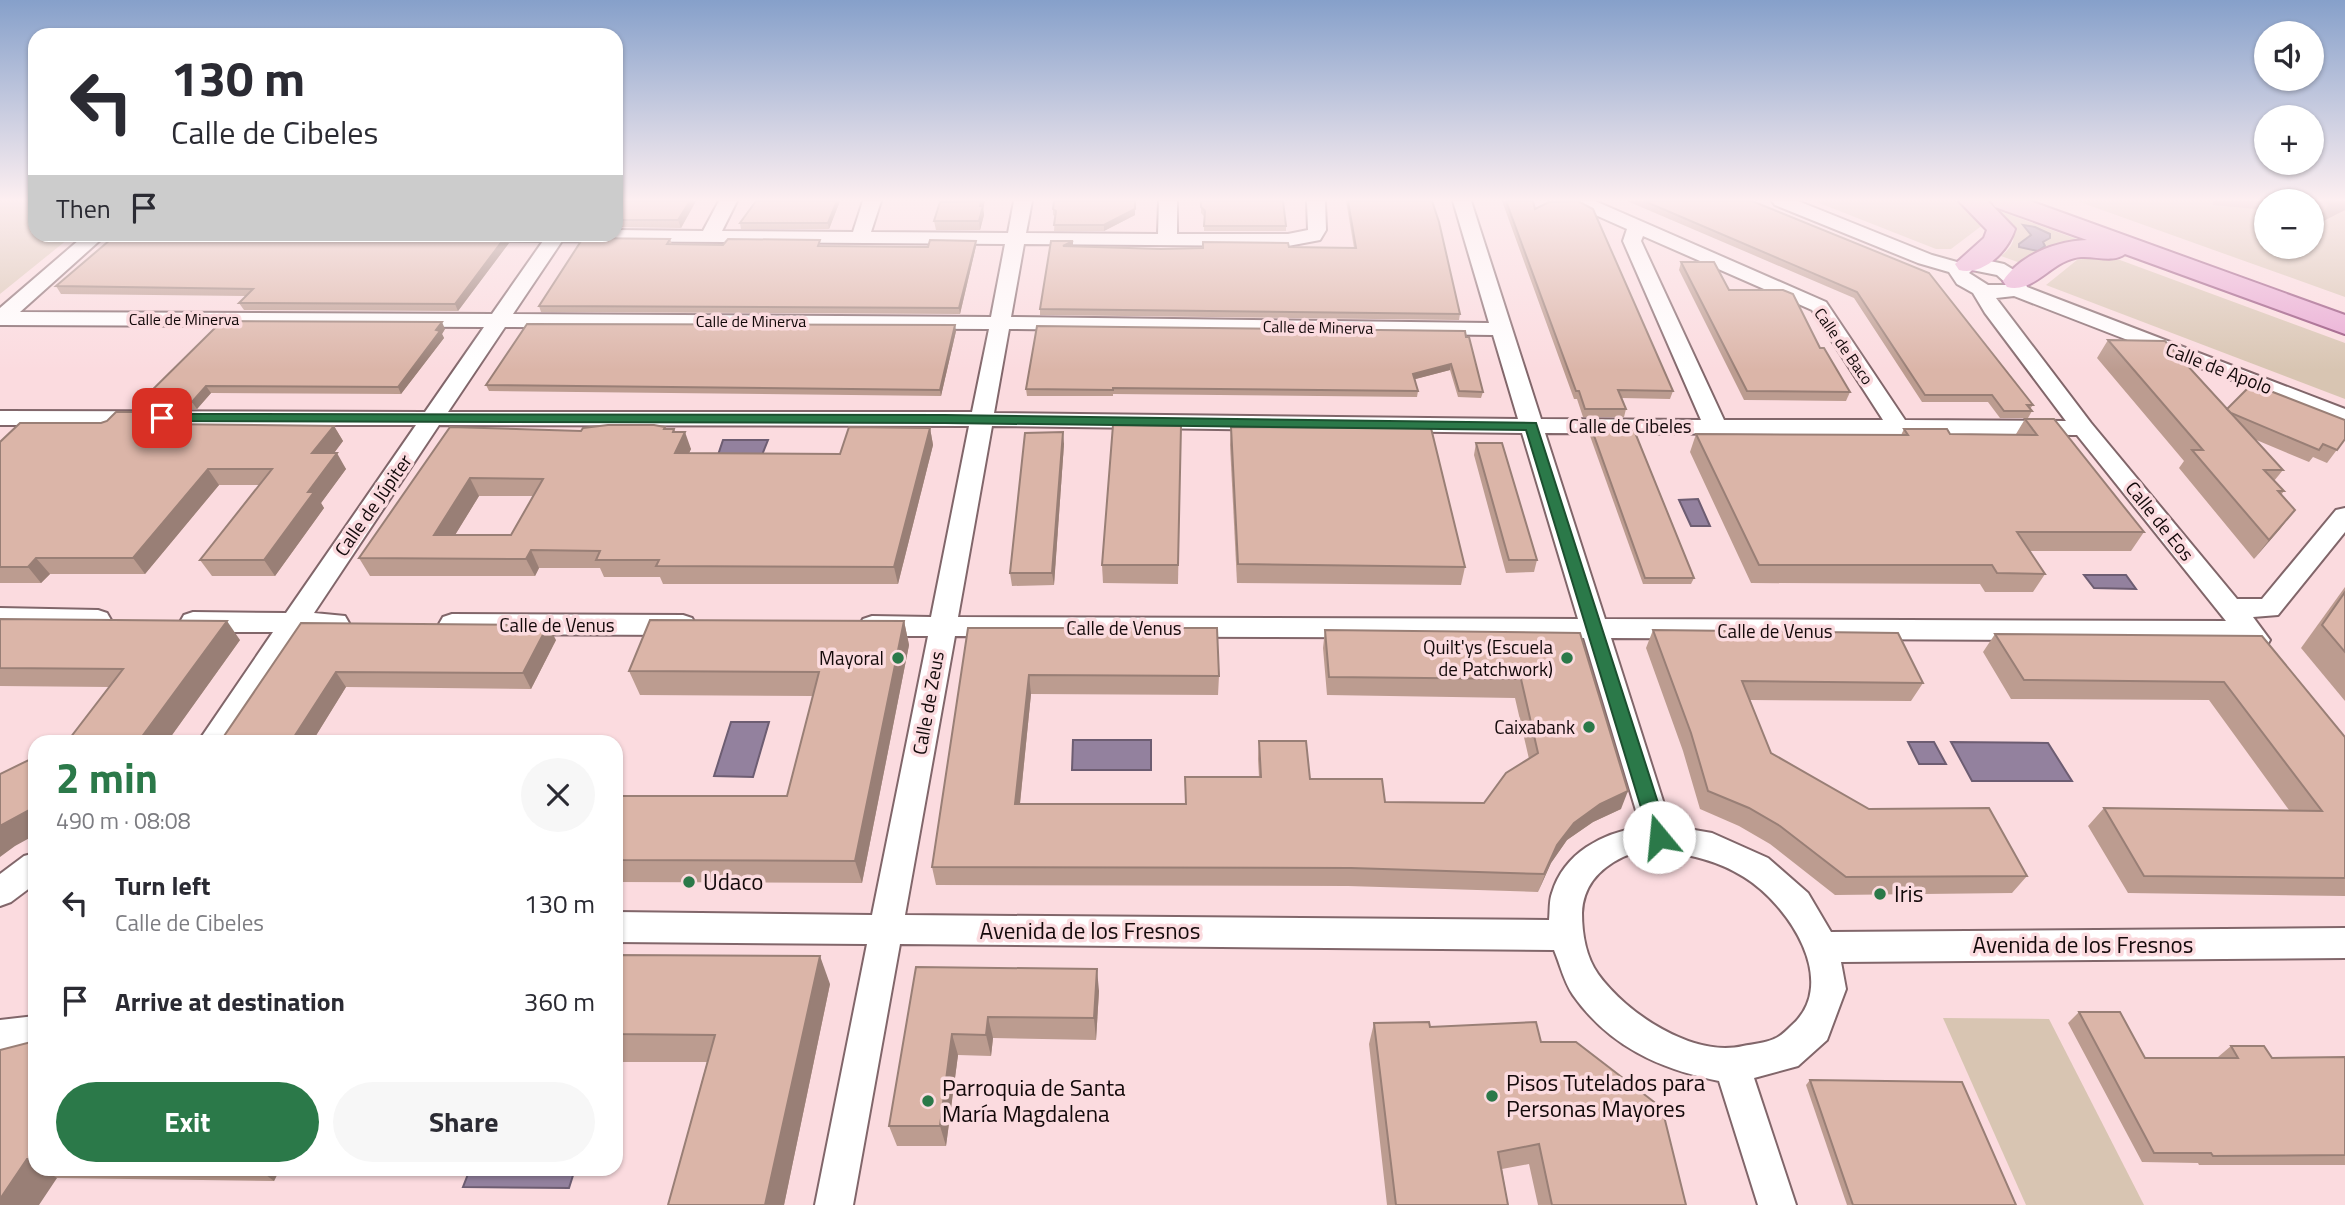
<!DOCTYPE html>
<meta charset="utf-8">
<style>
body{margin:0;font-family:"Titillium Web",sans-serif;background:#f7f7f7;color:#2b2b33;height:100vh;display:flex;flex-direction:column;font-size:26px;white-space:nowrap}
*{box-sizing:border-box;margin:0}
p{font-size:23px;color:#7c7c81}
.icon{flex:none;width:38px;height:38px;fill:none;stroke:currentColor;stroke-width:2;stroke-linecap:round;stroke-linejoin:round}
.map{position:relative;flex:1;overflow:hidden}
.drawer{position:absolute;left:28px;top:735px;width:595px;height:441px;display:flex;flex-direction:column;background:#fff;border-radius:21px;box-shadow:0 2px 5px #0004}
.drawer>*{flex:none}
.banner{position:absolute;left:28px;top:28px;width:595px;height:214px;border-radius:21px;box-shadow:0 2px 5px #0004;background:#fff;color:#2b2b33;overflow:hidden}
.buttons{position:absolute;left:2254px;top:21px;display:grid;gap:14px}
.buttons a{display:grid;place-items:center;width:70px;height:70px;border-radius:50%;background:#fff;box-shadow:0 2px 5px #0004;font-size:35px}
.pin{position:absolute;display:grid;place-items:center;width:60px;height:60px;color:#fff;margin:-30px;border-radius:14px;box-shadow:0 4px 10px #0006}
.me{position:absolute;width:77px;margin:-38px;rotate:343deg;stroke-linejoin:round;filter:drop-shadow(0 0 5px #0008)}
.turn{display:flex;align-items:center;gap:24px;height:147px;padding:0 28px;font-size:32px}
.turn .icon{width:91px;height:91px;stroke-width:2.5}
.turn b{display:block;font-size:49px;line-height:60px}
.then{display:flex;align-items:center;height:66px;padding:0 28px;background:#0003;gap:14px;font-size:26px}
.round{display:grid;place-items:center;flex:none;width:74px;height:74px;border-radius:37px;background:#f7f7f7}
.overview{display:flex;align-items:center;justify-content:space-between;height:119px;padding:0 28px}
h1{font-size:42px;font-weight:700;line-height:52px;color:#2b7949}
.cta{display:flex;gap:14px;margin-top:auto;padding:14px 28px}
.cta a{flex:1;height:80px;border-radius:42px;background:#2b7949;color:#fff;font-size:28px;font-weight:700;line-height:80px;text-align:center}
.cta a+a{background:#f7f7f7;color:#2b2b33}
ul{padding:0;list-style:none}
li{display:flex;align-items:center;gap:21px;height:98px;padding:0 28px}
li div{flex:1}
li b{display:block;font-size:26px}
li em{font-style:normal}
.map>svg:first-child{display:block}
.green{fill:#d8c5b2;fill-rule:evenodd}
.water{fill:#93819e;stroke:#6d5d72;stroke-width:2}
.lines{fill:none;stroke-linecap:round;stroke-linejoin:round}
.minor-casing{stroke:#81666a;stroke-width:4}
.primary-casing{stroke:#934c7a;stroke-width:4}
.minor{fill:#fff;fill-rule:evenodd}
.primary{fill:#e8a9d3;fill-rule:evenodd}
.wall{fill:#bc9c90;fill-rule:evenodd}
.shaded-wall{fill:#997f76}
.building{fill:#dbb5a8;stroke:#997f76;stroke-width:2;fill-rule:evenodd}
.route{fill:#2b7949;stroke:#1c4f2f;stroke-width:2}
.poi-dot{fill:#2b7949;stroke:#fbdbdf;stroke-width:2.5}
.labels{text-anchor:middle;stroke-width:7;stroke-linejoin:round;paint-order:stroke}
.far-street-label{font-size:16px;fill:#13090a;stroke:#fbdbdf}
.street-label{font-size:19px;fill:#13090a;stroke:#fbdbdf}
.poi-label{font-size:19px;fill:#13090a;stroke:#fbdbdf;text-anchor:end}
.near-poi-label{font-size:23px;fill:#13090a;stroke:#fbdbdf;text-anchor:start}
.near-street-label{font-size:23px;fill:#13090a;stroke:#fbdbdf}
</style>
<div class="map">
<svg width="2345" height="1205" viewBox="0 0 2345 1205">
<rect width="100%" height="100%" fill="#fbdbdf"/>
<!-- green -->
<g class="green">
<path d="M0,201H35V234L73,235L0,294Z"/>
<path d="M1814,201H1957L1975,213L1984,224L1951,249H1936Z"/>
<path d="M2077,201H2345V297ZM2266,201H2312V247H2266Z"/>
<path d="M1994,209L2082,241L2026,265L2001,256C2025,237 2010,227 1994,209Z"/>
<path d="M2098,256L2120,260L2345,343V399L2046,285L2077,260Z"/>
<path d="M1943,1018L2049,1019L2144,1205H2026Z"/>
</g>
<!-- water -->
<g class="water">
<path d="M2023,225L2035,227L2050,234V238L2043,242L2045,246L2038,251L2019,247V244L2031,235Z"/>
<path d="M723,440H768L762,455H718Z"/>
<path d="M1698,499L1710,526H1691L1679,500Z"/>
<path d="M2084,575H2126L2136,589L2094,588Z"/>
<path d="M731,722H769L753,777L714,776Z"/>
<path d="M1073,740H1151V770H1072Z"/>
<path d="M1908,742H1934L1946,764H1919Z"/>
<path d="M1951,742L2048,743L2072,781H1972Z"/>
<path d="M470,1169H575L569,1188L463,1187Z"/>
</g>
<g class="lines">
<!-- minor casing -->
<g class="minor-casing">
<g id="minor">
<path d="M719,201H737L722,231L853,232L863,201H881L871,232L1008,233L1014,201H1032L1026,233L1158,234L1159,201H1177V234H1288L1308,230L1307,201H1325L1326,230L1320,240L1288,246L1024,244L1011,317L1489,323L1453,201H1471L1541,419L1701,420L1623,241L1627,229L1573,205L1570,201H1595L1826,302L1905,420L2066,421L1985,313L1973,293L1957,284L1949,272L1918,263L1775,205L1772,201H1798L1932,255L1957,262L1976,258L2004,264L2022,275L2027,287L2345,409V424L2014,296L1996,298L2091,423L2237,599H2262L2336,510L2345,508V532L2278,615L2253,617L2270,640L2266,647C2255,650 2249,650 2241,641L1611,638L1671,826L1712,833L1768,858L1808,893L1831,932L2345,928V958L1841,962L1846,989L1827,1040L1798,1066L1754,1078L1796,1205H1758L1719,1081C1659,1069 1609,1046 1573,995C1564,982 1560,964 1554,950L900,944L853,1205H815L867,944L616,942V912L872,915L928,636H872L863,633L859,626L863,619L872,616L931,617L969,426L439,425L314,613L345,616L349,623L345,630L336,633L302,632L229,742H198L273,632H193L184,629L180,622L184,615L193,612L286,613L416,425H0V411L425,412L484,327L0,325V308L86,234H107L20,312L492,314L543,241L324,240L315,234H616V230L703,231ZM1643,236L1812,310L1883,420H1724L1641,241ZM562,241L1005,244L991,317L513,314ZM1972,270L1997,275L2008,285H1988L1969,273ZM505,327L989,329L972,412H448ZM1009,329L1493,335L1518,419L994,413ZM992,426L1522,433L1578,619L958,617ZM1545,433L2077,435L2226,621L1605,619ZM955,636L1584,638L1641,827C1602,833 1564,853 1552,893C1549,901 1550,911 1549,920L905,915ZM1659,850C1690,855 1717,860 1744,877C1788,904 1841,983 1791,1026C1786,1031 1780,1037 1774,1039C1765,1043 1753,1044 1743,1046C1693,1058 1626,1013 1598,974C1586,957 1582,934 1582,913C1583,887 1598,869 1623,857C1633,852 1648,852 1659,850Z"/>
<path d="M0,608L98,610L107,613L111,620L107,627L98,630L0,628Z"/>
<path d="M452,614L683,615L692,618L696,625L692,632L683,635L452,634L443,631L439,624L443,617Z"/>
<path d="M35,853V884L11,902L0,906V874L24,856Z"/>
<path d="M35,1016V1050L0,1054V1020Z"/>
</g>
</g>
<!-- primary casing -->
<g class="primary-casing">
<g id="primary">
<path d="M1959,201H1988L2015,229C2008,251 1984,276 1959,270L1955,264L1984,238L1987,230Z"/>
<path d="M1991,201H2030L2345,315V334L2125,254C2113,263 2096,256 2081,257C2052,259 2035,294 2007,287L2003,281C2020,255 2056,241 2087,240L1995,207Z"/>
</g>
</g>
<!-- minor -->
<use href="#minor" class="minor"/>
<!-- primary -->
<use href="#primary" class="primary"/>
</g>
<!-- wall -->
<g class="wall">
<path d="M616,201H696L681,228L616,227Z"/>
<path d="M840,201L829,229H741L740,223Z"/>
<path d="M985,201L983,207L984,215L980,230H936L934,221L940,202Z"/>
<path d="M1135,201V215L1104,231H1054L1055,216L1053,215V209Z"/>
<path d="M1201,201L1286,226V231H1204V216L1201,213Z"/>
<path d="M1346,201H1432L1460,314L1459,320L1040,315V309L1073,241V246L1161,249L1289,247L1354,248Z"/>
<path d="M1502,201H1533L1535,209L1673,391L1670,399L1622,398L1626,409L1624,417H1583L1577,399H1574Z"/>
<path d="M1627,201H1752L2033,405L2030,409L2032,411L2028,418H2000L1988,402H1922L1854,298Z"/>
<path d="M2213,201H2345V210L2315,225L2312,221V201H2266V210L2213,205Z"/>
<path d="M320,235L506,236L509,243L458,311L244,310L239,303L246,296L61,294L56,286Z"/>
<path d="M670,239L672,244L928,247L976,241V246L960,314L541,312L539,306Z"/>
<path d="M1681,262L1820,348L1850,392L1846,401L1744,400L1679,270Z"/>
<path d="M445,329L442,334L444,338L401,394L211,393L197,409H146L141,401Z"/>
<path d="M956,331L941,396L489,391L486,385Z"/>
<path d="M1465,331L1483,392L1481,398L1458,397L1450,370L1415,379L1418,391L1417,397L1113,394V396H1027L1026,389Z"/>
<path d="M2108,340L2227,409L2345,439L2327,463L2313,457L2309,462L2254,439L2283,470L2274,481L2284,491L2281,495L2295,510L2254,559L2179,468L2184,461L2097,358Z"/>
<path d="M2025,419L2144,532L2131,551H2029L2045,574L2033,592H1985L1980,584L1751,583L1690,452L1696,434L1901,435L1904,429L1950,434H2016Z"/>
<path d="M178,424L334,426L343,441L334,453L346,469L321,503L324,508L275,576H212L200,560L260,485H219L145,574H50L41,583H0V442Z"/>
<path d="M1181,426L1178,584L1103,583L1102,565Z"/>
<path d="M450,427L581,431L665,427L666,429L675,432L691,449L689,453L840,454L930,428L933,445L898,584H663L660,577H604L600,568H539L535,576H370L359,558ZM479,496H533L511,535H455Z"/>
<path d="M1231,427L1465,567L1461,585L1237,583L1230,445Z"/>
<path d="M1592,430L1694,578L1691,584H1643L1590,436Z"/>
<path d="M1476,443L1537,560L1534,572L1506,573L1474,455Z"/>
<path d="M1064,444L1054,585L1012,586L1010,573Z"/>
<path d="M2345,587V701L2301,648Z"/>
<path d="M0,619L240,640L167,742H67L109,687L0,686Z"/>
<path d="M904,621L909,645L862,883L616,882V796H787L813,696L640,695L629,671Z"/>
<path d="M301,623L556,640L531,689L346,687L312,742H220Z"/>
<path d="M968,628L1219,676L1218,695L1031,694L1020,804H1185V777H1259L1258,759L1259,741L1310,779L1385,802L1484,803L1529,759L1515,698L1327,695L1323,648L1325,630L1580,633L1621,809L1593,822L1567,840L1551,863L1538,892L1348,886L936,885L932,867Z"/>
<path d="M1653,630L1923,683L1911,701L1749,700L1771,753L1869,809L2027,876L2012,893L1835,895L1770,844L1739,826L1700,809L1683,751L1646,648Z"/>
<path d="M1995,634L2262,636L2345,737V896L2128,893L2088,826L2104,808L2289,810L2209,700L2011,699L1983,652Z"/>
<path d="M616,955L830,984L784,1205H668L707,1062H616Z"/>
<path d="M916,967L1099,991L1096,1040L993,1038L991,1056L958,1055L946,1146H897L889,1126Z"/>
<path d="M2079,1012L2145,1058H2218V1057L2231,1046L2272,1058L2345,1057V1165H2199L2198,1163L2142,1162L2068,1023Z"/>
<path d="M1374,1023L1541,1042L1686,1205H1538L1529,1164L1502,1169L1508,1205H1387L1369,1044Z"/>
<path d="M35,1041V1169H280L274,1181L57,1178L0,1205Z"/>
<path d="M1810,1080L2016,1205H1847L1806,1085Z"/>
</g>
<!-- shaded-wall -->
<g class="shaded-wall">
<path d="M690,201H696L681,228L678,220Z"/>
<path d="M837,201H840L829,229L828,223Z"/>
<path d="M981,201H985L983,207L984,215L980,230L979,221Z"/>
<path d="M1135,201V215L1104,231V225Z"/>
<path d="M2336,201H2345V210L2315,225L2329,204Z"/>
<path d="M506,236L509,243L458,311L455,304Z"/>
<path d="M976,241V246L960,314L959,308Z"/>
<path d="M1073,241V247L1063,246Z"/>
<path d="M442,322L445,329L442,334L444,338L401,394L398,387Z"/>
<path d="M955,325L956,331L941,396L940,390Z"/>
<path d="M1451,364L1450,370L1412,380L1413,374Z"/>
<path d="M206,386L211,393L197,409L192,402Z"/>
<path d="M170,412L181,428L159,424Z"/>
<path d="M334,426L343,441L322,469L312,453Z"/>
<path d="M930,428L933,445L898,584L894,567Z"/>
<path d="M674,429L679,443L685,432L691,449L681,470L675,453L673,432Z"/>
<path d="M1063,432L1064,444L1054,585L1052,573Z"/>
<path d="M337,453L346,469L321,503L324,508L275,576L264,560L308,492Z"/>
<path d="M208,469L219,485L145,574L133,558Z"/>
<path d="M470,478L479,496L444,553L434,535Z"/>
<path d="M2295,510L2280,529L2254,559L2269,540Z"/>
<path d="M531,550L539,568L535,576L526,559Z"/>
<path d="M36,558L50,574L41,583L28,567Z"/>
<path d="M227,621L240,640L167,742H138Z"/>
<path d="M904,621L909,645L862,883L855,861Z"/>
<path d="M548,625L556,640L531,689L523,673Z"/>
<path d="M336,672L346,687L312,742H293L292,740Z"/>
<path d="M1029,675L1031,694L1018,822L1015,804Z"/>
<path d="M1628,791L1621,809L1593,822L1567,840L1551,863L1538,892L1557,845L1574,823L1600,804Z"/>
<path d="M35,807V835L15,846L0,857V826Z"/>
<path d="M820,956L830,984L784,1205H765Z"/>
<path d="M1097,969L1099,991L1096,1040L1094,1018Z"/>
<path d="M988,1017L993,1038L991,1056L986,1035Z"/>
<path d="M952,1034L958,1055L946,1146L940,1126Z"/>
<path d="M27,1159L35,1164V1169H43L57,1178L39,1205H0V1199Z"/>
<path d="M258,1169H280L274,1181Z"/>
</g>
<!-- building -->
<g class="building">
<path d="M616,201H690L678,220H616Z"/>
<path d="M756,201H837L828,223H740Z"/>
<path d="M981,201L980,206H983L979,221H934L940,202Z"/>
<path d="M1054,201H1135V209L1104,225H1054L1056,211L1053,209Z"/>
<path d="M1201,201H1283L1286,226H1204L1205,211L1201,207Z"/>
<path d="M1348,201H1432L1439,222L1460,314L1040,309L1051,241H1073L1063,246L1161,249L1203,248V242L1288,243L1289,247L1356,248Z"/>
<path d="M1506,201H1533L1535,209L1549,202L1578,201L1593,209L1673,391L1618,390L1626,409H1585L1579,391H1576Z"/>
<path d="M1644,201H1752L1929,273L2033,405H2027L2032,411H2004L1992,395H1925L1857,292Z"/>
<path d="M2326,201H2336L2329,204Z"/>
<path d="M117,234H319L506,236L455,304L239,303L253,289L56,286Z"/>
<path d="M583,238L670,239L667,244L723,245L728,239L820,240L818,246L928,247L930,240L976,241L959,308L539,306Z"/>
<path d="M1681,262H1714L1729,290H1783L1793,294L1820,348H1824L1850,392L1747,391Z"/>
<path d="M222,321L442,322L436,330L440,331L398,387L206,386L192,402L141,401Z"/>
<path d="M527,324L955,325L940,390L486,385Z"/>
<path d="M1037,326L1465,331L1466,337H1469L1483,392L1459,391L1451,364L1413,374L1418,391L1113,388V390L1026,389Z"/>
<path d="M2108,340L2165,341L2283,470H2264L2284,491H2278L2295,510L2269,540L2192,450H2203Z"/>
<path d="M2248,388L2261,393L2265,389L2345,420V439L2337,450L2323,444L2319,450L2231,413L2227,409Z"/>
<path d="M116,412H170L159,424L334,426L312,453H337L308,492H314L264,560H200L272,469H208L133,558H36L28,567H0V442L20,423H101L107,421Z"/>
<path d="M2025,419H2054L2144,532H2017L2045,574L1997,573L1992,565H1759L1696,434L1908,435L1904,429H1947L1950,434L2037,435Z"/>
<path d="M608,425H654L665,427L664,429H674L673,432H685L675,453L840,454L849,427L930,428L894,567L656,566L659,560H596L600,551L531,550L526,559L359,558L450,427L581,431L583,428ZM470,478L543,479L511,535H434Z"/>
<path d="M1113,425L1181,426L1178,565H1102Z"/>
<path d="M1231,427L1431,428L1465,567L1238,564Z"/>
<path d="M1592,430H1634L1694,578H1645Z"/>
<path d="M1063,432L1052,573H1010L1025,433Z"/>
<path d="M1476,443H1502L1537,560H1509Z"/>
<path d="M2345,592V652L2322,625Z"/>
<path d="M0,619L227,621L138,742H67L123,669L0,668Z"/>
<path d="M650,620L904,621L855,861L616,860V796H787L819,672L629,671Z"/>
<path d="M301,623L548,625L523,673L336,672L292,740L293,742H220Z"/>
<path d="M968,628H1217L1219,676L1029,675L1015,804H1186L1185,777H1261L1259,741H1306L1310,779H1382L1385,802L1484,803L1506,773L1538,753L1521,679L1329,677L1325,630L1580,633L1628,791L1600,804L1574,823L1557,845L1544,874L1351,868L932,867Z"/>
<path d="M1653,630L1898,633L1923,683L1742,681L1771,753L1869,809L1989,808L2027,876L1846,877L1780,826L1749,808L1708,791L1691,733Z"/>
<path d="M1995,634L2262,636L2345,737V878L2144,876L2104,808L2322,811L2224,682L2024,680Z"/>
<path d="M35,757V807L0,826V774Z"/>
<path d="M616,955L820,956L765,1205H668L715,1035L616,1034Z"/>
<path d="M916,967L1097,969L1094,1018L988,1017L986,1035L952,1034L940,1126H889Z"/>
<path d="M2079,1012H2120L2145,1058H2238L2231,1046H2264L2272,1058L2345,1057V1155L2213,1156L2211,1153H2154Z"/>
<path d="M1429,1022L1430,1027L1536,1022L1541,1042H1576L1662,1108L1686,1205H1552L1539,1144L1498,1152L1508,1205H1396L1374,1023Z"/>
<path d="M35,1041V1159H27L0,1199V1050Z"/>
<path d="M1810,1080L1962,1082L2016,1205H1853Z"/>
</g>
<!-- sky -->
<linearGradient id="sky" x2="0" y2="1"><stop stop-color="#86a0ca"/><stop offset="0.54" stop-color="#fdeff1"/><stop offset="1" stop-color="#fdeff1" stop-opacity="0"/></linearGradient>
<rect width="2345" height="370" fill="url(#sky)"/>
<!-- route -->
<path class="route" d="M162,414L945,415L1536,423L1669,837L1666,842L1659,845L1653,842L1650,837L1526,430L945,423L158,421L156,418Z"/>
<!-- markers -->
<g class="poi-dot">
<circle cx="898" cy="658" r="7"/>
<circle cx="1567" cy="658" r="7"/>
<circle cx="1589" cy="727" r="7"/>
<circle cx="689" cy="882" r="7"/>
<circle cx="1880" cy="894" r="7"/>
<circle cx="1492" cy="1096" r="7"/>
<circle cx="928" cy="1101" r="7"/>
</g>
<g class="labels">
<!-- far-street labels -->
<g class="far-street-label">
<text x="184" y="325">Calle de Minerva</text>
<text x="751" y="327">Calle de Minerva</text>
<text transform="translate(1318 327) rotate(1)" y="6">Calle de Minerva</text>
<text transform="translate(1844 346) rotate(55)" y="6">Calle de Baco</text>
</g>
<!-- street labels -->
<g class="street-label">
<text transform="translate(2219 368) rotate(21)" y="7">Calle de Apolo</text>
<text x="1630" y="433">Calle de Cibeles</text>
<text transform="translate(373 505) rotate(-55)" y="7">Calle de Júpiter</text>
<text transform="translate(2160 521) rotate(51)" y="7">Calle de Eos</text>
<text x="557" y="632">Calle de Venus</text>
<text x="1124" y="635">Calle de Venus</text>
<text x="1775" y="638">Calle de Venus</text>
<text transform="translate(928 703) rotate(-80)" y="7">Calle de Zeus</text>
</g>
<!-- poi labels -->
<g class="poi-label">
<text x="1553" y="654">Quilt'ys (Escuela<tspan x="1553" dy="22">de Patchwork)</tspan></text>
<text x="884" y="665">Mayoral</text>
<text x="1575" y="734">Caixabank</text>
</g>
<!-- near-poi labels -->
<g class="near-poi-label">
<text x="703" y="890">Udaco</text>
<text x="1894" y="902">Iris</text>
<text x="1506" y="1091">Pisos Tutelados para<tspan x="1506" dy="26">Personas Mayores</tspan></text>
<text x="942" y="1096">Parroquia de Santa<tspan x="942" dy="26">María Magdalena</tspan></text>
</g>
<!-- near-street labels -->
<g class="near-street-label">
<text x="1090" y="939">Avenida de los Fresnos</text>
<text x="2083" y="953">Avenida de los Fresnos</text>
</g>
</g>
</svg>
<div class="buttons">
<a><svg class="icon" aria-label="sound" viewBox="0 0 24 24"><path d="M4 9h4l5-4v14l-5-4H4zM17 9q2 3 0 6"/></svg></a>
<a>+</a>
<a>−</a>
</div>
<div class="pin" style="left:162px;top:418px;background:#d93025"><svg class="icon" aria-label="arrive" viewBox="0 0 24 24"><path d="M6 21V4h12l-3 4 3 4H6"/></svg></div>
<svg class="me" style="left:1659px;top:837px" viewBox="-20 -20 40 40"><circle r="19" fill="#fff"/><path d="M0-13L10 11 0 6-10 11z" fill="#2b7949"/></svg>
<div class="banner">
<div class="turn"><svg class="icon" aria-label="left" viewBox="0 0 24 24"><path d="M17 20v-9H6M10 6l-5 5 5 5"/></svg><div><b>130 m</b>Calle de Cibeles</div></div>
<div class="then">Then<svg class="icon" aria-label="arrive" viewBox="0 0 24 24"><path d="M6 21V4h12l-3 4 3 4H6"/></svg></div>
</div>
<section class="drawer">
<div class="overview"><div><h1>2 min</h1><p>490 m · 08:08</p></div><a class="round"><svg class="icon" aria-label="close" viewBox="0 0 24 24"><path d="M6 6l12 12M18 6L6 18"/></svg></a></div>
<ul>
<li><svg class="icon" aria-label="left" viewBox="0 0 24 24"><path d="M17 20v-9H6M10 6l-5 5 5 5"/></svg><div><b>Turn left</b><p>Calle de Cibeles</p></div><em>130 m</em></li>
<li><svg class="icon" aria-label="arrive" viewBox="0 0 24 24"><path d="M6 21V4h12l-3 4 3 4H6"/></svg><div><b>Arrive at destination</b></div><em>360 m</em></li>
</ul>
<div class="cta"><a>Exit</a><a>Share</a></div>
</section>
</div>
